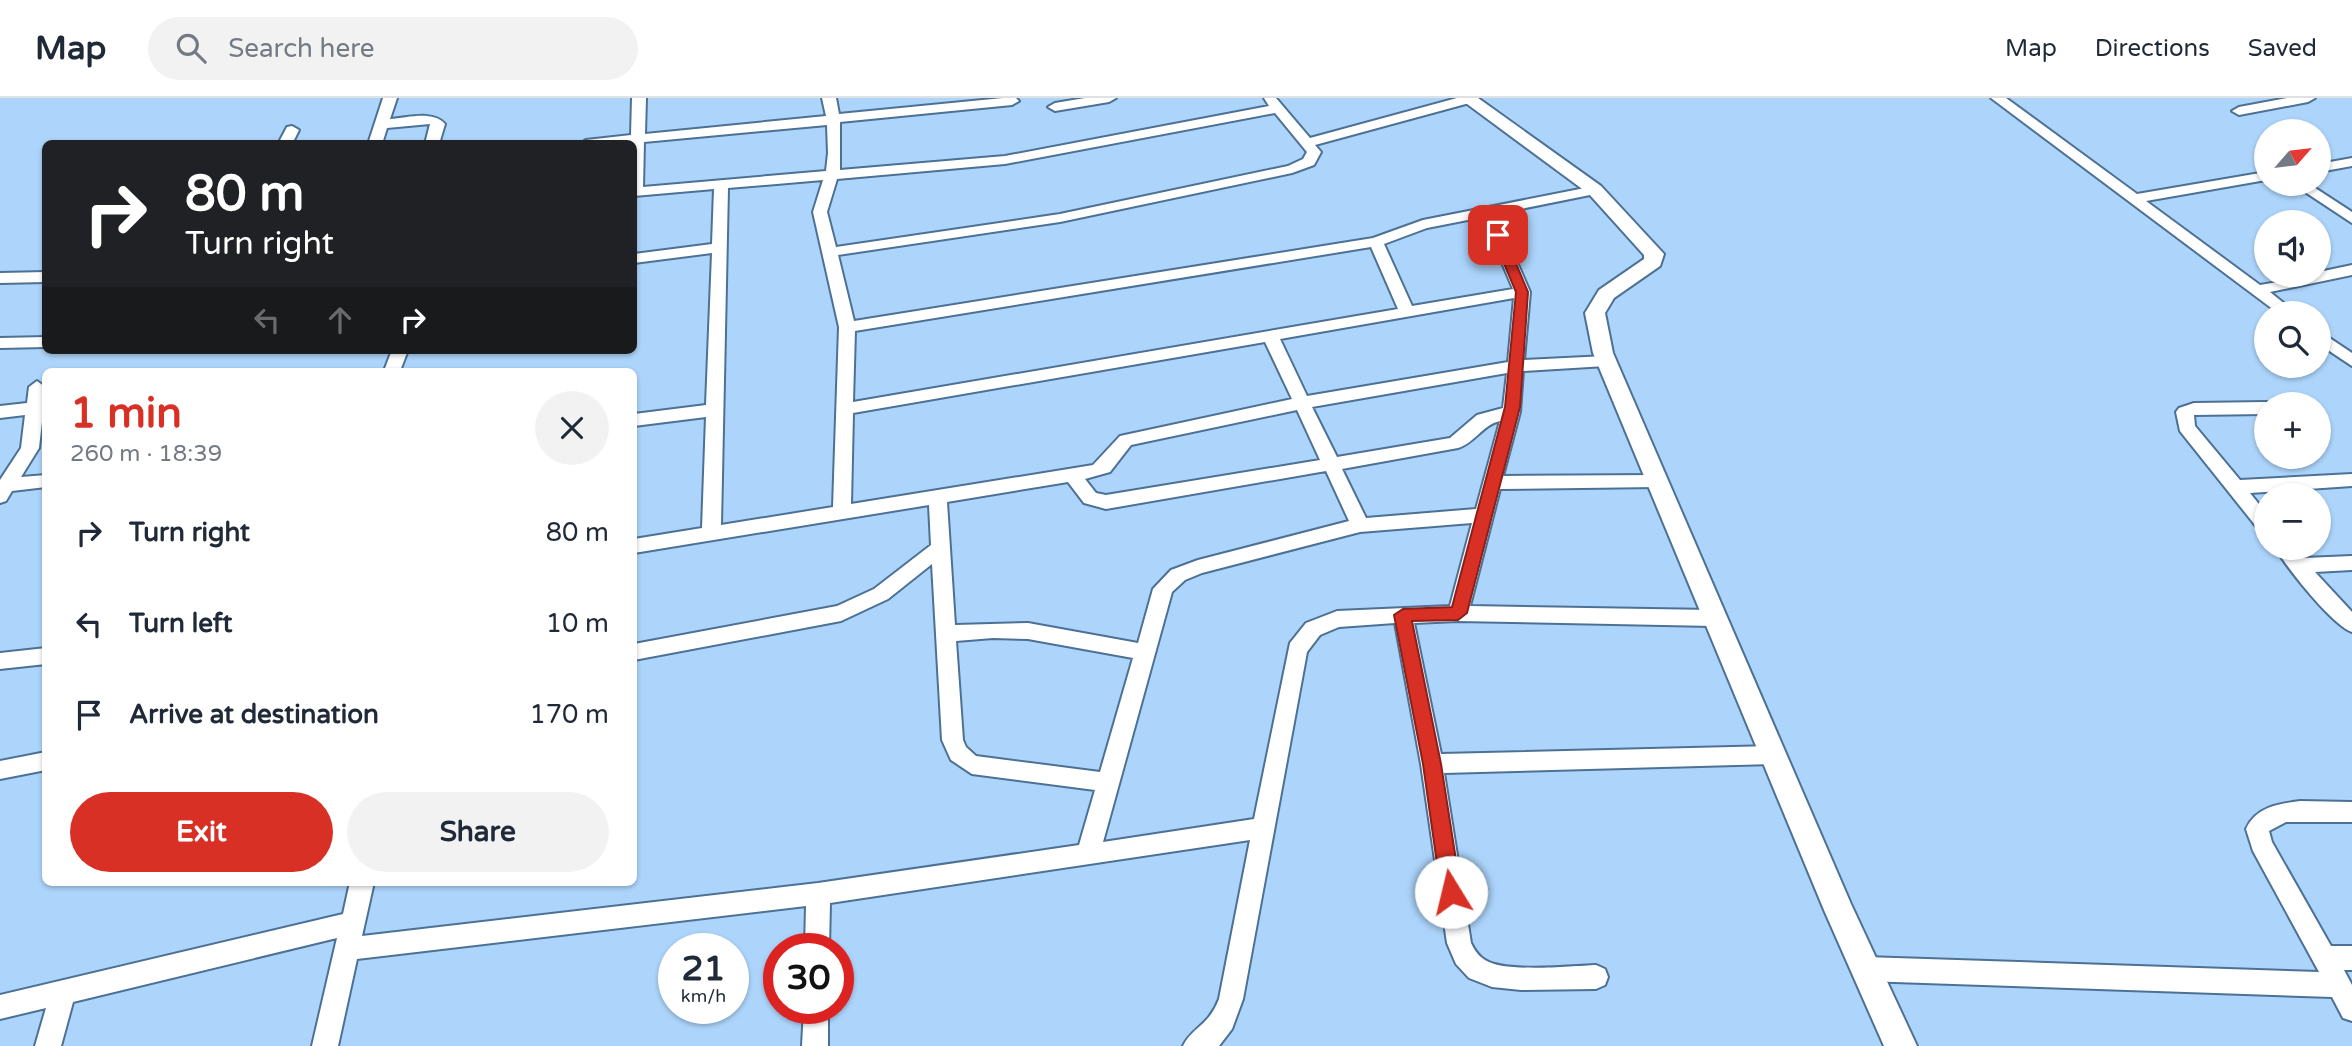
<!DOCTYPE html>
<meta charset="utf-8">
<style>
body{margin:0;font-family:"Varela Round",sans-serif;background:#f2f2f3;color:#1f2937;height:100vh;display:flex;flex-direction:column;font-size:26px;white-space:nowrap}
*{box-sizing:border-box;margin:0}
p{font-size:23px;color:#747a83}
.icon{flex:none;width:38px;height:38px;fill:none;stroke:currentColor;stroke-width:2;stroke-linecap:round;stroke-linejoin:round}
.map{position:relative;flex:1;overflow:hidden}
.details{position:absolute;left:42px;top:270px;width:595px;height:518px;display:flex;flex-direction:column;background:#fff;border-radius:10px;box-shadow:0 2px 5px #0004}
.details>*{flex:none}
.banner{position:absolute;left:42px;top:42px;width:595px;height:214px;border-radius:10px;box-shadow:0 2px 5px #0004;background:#202124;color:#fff;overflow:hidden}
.needle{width:46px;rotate:62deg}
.tools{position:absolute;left:2254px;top:21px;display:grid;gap:14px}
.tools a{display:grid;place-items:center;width:77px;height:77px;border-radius:50%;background:#fff;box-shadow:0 2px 5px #0004;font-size:35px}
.speed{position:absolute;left:658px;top:835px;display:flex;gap:14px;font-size:35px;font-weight:700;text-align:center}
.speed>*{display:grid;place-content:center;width:91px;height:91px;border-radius:50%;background:#fff;box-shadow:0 2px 5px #0004;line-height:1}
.speed small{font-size:18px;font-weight:400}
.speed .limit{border:10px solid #d22;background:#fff;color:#111}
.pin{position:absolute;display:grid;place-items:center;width:60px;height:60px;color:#fff;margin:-30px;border-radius:14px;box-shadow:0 4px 10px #0006}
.me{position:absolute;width:77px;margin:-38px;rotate:351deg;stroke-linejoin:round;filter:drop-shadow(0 0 5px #0008)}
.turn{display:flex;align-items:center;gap:24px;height:147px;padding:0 28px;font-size:32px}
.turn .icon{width:91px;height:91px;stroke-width:2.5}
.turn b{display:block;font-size:49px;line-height:60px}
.lanes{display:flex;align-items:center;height:66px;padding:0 28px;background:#0003;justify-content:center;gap:35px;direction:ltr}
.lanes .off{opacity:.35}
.round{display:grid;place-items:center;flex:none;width:74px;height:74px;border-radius:37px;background:#f2f2f3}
.headline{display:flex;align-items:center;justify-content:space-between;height:119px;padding:0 28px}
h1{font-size:42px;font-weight:800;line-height:52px;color:#d93025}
.action{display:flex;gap:14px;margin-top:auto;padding:14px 28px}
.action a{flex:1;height:80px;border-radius:42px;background:#d93025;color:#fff;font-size:28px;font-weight:800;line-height:80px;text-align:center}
.action a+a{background:#f2f2f3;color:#1f2937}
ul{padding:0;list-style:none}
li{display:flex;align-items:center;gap:21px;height:91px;padding:0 28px}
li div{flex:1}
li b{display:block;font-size:26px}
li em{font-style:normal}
header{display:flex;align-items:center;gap:42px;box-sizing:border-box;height:98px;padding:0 35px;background:#fff;border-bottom:2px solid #e0e1e3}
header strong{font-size:33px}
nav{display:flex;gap:38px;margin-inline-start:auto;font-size:24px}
.search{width:490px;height:63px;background:#f2f2f3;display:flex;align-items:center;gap:18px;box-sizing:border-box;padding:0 24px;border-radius:38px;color:#747a83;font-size:26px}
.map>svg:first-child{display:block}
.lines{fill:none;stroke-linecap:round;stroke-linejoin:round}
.minor-casing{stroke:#4c7194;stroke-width:4}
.tertiary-casing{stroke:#4c7194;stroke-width:4}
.minor{fill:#fff;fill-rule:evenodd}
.tertiary{fill:#fff;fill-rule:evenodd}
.route{fill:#d93025;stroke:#8d1f18;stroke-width:2}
</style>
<header>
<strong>Map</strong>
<div class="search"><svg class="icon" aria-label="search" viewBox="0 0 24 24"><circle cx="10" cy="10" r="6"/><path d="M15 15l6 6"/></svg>Search here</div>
<nav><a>Map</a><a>Directions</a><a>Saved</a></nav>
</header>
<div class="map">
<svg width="2352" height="948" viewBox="0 0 2352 948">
<rect width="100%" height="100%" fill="#add5fc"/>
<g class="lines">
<!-- minor casing -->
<g class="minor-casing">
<g id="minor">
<path d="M383,0H397L390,21C407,20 433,12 445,26L439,46H425L430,26L387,30L382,46H368Z"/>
<path d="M632,0H646L645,36L826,18L822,0H836L839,16L1003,0H1016L1019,3L1012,7L840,24V72L1005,58L1269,8L1264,0H1276L1310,40L1457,0H1474L1473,4L1315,47L1321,54L1314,67L1292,75L1060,124L838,157L854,223L1373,140L1423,122L1595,88L1600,89V95L1496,116L1530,194L1524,262L1606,258L1614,263L1606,268L1523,273L1520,314L1503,378L1658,377L1664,378L1667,383L1664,388L1658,389L1500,391L1470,508L1713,512L1720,515L1723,520L1720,525L1713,528L1458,523L1414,525L1441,656L1774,648L1782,651L1785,657L1782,663L1774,666L1444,675L1471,845C1474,851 1478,858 1485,862C1504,875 1572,868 1596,867L1605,871L1608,879L1605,887L1596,891L1521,892L1492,889L1469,880L1456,866L1447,845L1421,666L1395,525L1339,529L1320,537L1307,554L1243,901L1232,931L1219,948H1183C1191,930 1209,928 1219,901L1250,742L830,805L829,850H805L806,808L357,861L338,948H312L337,840L73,904L61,948H35L46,910L0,921V897L343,816L350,784H374L362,838L818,785L1079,747L1095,692L972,676L951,662L942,642L932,466L888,501L841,523L634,562V546L837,508L874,491L931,447L929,407L634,455V441L702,430L706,319L634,328V316L706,307L712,155L634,165V156L712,146L714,91L634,98V46H580L586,42L631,37ZM1275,15L1307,54L1303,61L1288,68L1060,116L836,149L827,114L837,81L1005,66ZM827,27L828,55L826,73L643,89L644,44ZM823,82L813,114L839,229L833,409L721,427L728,90ZM1483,119L1513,191L1412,208L1384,146L1427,130ZM1371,149L1398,211L853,304L855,233ZM1514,200L1508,264L1307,298L1280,241ZM1265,244L1292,301L1120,338L1093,367L851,406L853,315ZM1507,275L1503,310L1477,317L1450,340L1337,359L1312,309ZM1297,312L1320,362L1106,397L1096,395L1085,381L1110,374L1131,347ZM1500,323L1476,411L1366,420L1342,371L1458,350C1475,345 1482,327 1500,323ZM1326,373L1349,423L1198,462L1171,472L1153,491L1138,545L1028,525L955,527L947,404L1068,384L1084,405L1106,411ZM1472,425L1450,508L1337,513L1306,525L1290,545L1254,721L1103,744L1172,494L1185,482L1202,475L1360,434ZM993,540L1028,541L1133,560L1100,674L976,658L966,649L963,642L956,543Z"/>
<path d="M1085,0H1116L1109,4L1055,13L1048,9L1055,5Z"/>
<path d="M1991,0H2006L2137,96L2266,74V82L2146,103L2260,187L2319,177V174L2352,167V177L2270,194L2296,215H2278Z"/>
<path d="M2287,0H2315L2308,4L2239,17L2232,13L2239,9Z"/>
<path d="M292,28L299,32L292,46H278L287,29Z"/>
<path d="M2352,60V68L2319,74V66Z"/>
<path d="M2293,86H2309L2352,114V125Z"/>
<path d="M46,174V184L0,185V175Z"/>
<path d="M2319,233L2352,255V268L2319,246Z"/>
<path d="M46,239V249L0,250V240Z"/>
<path d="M392,252H408L400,273H384Z"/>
<path d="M37,283L45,289L46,314L43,315L39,350L21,379L46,377V389L12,393L6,403L0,405V382L21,350L25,317L0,320V308L27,305L29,289Z"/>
<path d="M2266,304L2272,306H2266V316L2194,317L2195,328L2240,382L2352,376V388L2250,395L2266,415V434L2259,432L2180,333L2176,314L2179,310L2194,305Z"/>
<path d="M2276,450H2296L2304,460L2352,458V472L2315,474L2352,514V534C2333,528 2285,468 2276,450Z"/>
<path d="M46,550V566L0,571V555Z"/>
<path d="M46,654V672L0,681V663Z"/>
<path d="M2300,703L2352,704V724H2286L2269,733L2272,744L2331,848H2352V872H2344L2352,887V923L2343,920L2332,899L1865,883L1856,879L1853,871L1856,863L1865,859L2319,874L2253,753L2246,731C2256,709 2278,706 2300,703Z"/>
<path d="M804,910H828V948H802Z"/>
</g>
</g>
<!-- tertiary casing -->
<g class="tertiary-casing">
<path id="tertiary" d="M1459,0H1478L1601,88L1664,156L1660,168L1614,200L1605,215L1613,255L1851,806L1917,948H1884L1824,812L1593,255L1585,215L1599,192L1644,161V157L1589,96Z"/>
</g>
<!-- minor -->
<use href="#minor" class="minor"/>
<!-- tertiary -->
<use href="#tertiary" class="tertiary"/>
</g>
<!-- route -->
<path class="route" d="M1498,133L1504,137L1528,194L1520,309L1467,515L1458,522L1412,523L1441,666L1461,794L1458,801L1451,803L1444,801L1441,794L1423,666L1394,517L1403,511L1452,509L1505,309L1516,194L1492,137Z"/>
</svg>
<div class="tools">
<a><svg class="needle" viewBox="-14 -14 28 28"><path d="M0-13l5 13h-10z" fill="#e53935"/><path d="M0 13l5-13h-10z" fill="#747a83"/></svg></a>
<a><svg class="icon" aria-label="sound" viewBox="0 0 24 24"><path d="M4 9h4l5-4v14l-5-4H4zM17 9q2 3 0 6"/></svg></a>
<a><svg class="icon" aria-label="search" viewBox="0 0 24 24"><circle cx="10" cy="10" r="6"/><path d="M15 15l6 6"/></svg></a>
<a>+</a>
<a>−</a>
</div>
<div class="speed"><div>21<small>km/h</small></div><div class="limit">30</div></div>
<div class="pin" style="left:1498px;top:137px;background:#d93025"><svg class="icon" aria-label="arrive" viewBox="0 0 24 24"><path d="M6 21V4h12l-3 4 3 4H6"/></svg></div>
<svg class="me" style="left:1451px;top:794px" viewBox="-20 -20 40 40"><circle r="19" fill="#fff"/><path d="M0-13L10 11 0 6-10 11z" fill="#d93025"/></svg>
<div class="banner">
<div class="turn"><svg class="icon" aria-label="right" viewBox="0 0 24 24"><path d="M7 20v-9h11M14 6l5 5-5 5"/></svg><div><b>80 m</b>Turn right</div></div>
<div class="lanes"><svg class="icon off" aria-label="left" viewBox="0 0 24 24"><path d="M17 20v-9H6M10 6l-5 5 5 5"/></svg><svg class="icon off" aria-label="ahead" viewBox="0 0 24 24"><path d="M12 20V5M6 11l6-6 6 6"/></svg><svg class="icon" aria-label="right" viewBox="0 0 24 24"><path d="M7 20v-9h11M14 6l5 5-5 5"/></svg></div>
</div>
<section class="details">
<div class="headline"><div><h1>1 min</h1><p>260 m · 18:39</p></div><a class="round"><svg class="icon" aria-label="close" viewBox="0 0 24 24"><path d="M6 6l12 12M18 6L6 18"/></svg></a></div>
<ul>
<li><svg class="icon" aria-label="right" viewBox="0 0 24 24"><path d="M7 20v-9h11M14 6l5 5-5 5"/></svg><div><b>Turn right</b></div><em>80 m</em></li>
<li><svg class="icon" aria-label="left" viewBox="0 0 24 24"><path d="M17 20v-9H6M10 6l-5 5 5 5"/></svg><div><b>Turn left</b></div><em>10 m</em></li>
<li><svg class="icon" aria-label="arrive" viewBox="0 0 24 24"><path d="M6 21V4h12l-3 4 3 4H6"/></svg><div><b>Arrive at destination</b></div><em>170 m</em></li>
</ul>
<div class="action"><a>Exit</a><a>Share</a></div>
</section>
</div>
